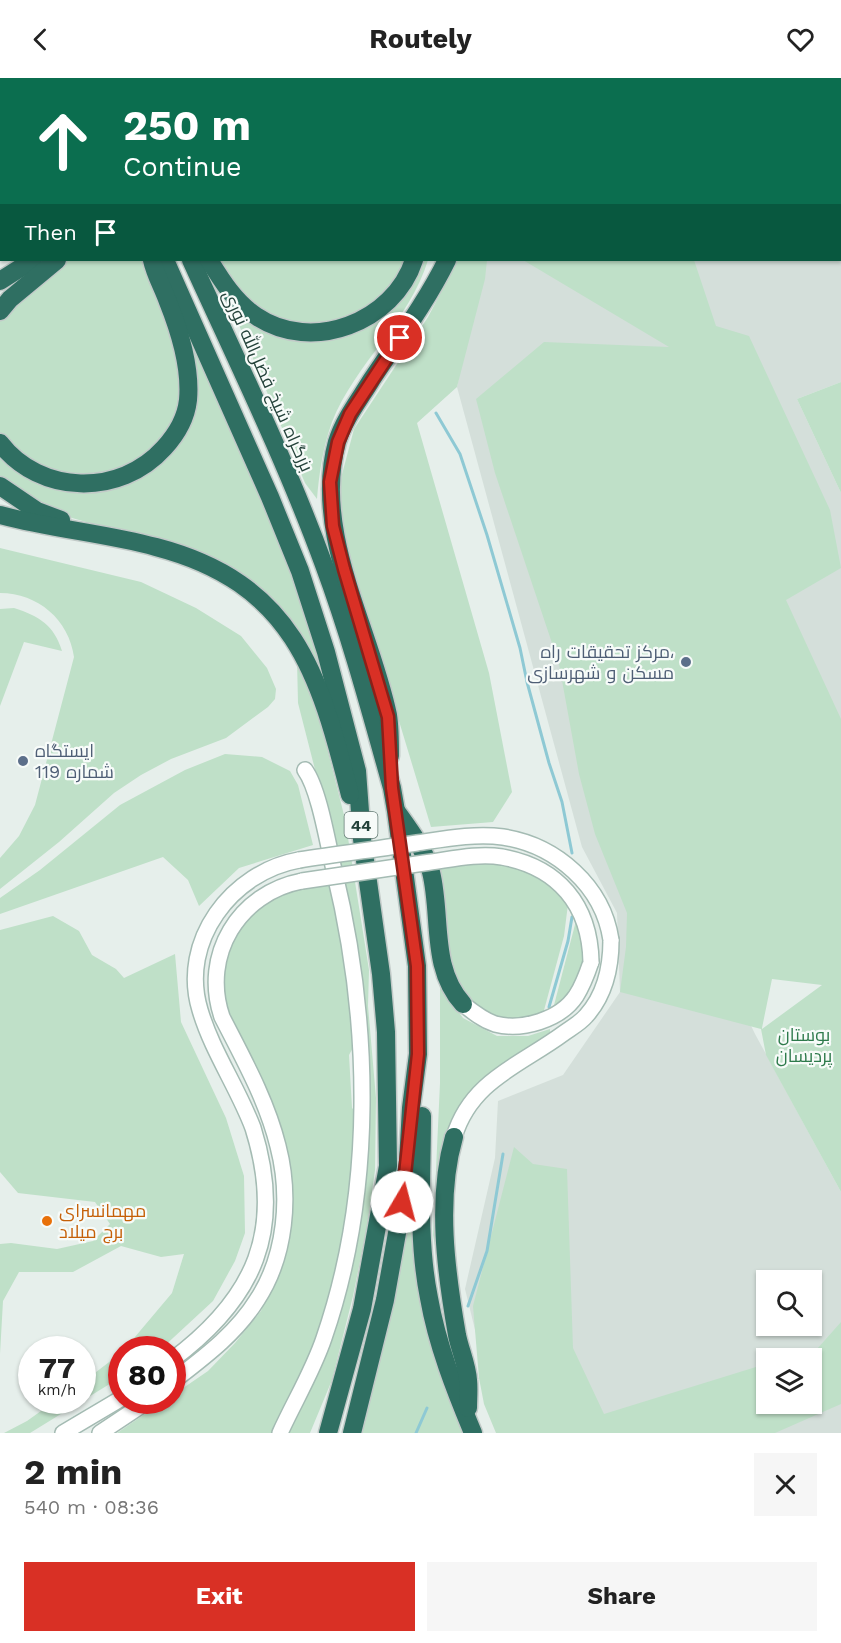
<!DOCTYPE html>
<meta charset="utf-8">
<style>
body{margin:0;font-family:"Work Sans",Cairo,sans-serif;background:#f6f6f6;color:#222;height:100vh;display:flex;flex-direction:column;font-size:22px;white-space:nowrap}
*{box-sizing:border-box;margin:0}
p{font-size:20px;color:#767676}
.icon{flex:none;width:33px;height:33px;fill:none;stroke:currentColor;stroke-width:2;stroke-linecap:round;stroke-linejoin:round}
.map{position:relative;height:1355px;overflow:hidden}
.drawer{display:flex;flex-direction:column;background:#fff;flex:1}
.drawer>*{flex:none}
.guide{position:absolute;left:0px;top:0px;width:842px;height:183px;box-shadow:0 2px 4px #0004;background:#0b6e4f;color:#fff;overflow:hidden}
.fabs{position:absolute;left:756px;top:1192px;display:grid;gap:12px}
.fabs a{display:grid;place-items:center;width:66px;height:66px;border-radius:0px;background:#fff;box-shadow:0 2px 4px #0004;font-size:30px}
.speed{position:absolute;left:18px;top:1258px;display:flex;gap:12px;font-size:30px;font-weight:700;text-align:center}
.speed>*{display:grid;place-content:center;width:78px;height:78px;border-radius:50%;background:#fff;box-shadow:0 2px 4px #0004;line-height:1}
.speed small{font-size:15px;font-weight:400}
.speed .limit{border:9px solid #d22;background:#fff;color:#111}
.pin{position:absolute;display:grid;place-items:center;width:51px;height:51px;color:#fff;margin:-26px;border:3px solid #fff;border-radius:50%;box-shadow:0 2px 6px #0007}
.me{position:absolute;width:66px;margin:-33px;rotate:8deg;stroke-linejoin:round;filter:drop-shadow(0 0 4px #0008)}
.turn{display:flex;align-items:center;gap:21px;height:126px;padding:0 24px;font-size:27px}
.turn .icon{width:78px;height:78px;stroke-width:2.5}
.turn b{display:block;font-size:42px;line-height:51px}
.then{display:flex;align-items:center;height:57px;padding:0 24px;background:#0003;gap:12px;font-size:22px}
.round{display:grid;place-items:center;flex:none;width:63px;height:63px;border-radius:0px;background:#f6f6f6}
.summary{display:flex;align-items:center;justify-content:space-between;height:102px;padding:0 24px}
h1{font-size:36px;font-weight:700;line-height:45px}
.action{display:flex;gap:12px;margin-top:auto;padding:12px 24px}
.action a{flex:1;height:69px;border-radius:0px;background:#d93025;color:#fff;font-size:24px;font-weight:700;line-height:69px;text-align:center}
.action a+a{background:#f6f6f6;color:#222}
header{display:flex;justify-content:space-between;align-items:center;height:78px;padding:0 24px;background:#fff;font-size:27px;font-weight:700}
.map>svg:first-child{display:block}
.built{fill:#d4dfda;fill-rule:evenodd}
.green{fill:#bfe0c8;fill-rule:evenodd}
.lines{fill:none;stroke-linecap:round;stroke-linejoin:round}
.stream{stroke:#8ec9d4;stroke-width:3}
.street-casing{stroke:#a8b8b2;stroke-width:14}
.secondary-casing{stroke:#a4bbb3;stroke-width:18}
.highway-casing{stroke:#c2cac8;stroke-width:21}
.street{stroke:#fff;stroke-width:10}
.secondary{stroke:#fff;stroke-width:15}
.highway{stroke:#2f6f62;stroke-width:18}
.secondary-bridge-casing{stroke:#a4bbb3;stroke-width:18;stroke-linecap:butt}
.secondary-bridge{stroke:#fff;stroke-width:15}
.route-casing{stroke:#8d1f18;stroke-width:15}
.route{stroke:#d93025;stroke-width:10}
.service-dot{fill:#5c6f8a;stroke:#f7fbf9;stroke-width:2}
.food-dot{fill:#e8710a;stroke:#f7fbf9;stroke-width:2}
.labels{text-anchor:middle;stroke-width:4.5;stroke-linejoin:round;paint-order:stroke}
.shield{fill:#f7fbf9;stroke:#637a73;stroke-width:1.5}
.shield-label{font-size:16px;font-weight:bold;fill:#24423a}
.street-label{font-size:18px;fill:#24423a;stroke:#f7fbf9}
.service-label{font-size:18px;fill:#4e5e75;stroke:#f7fbf9;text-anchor:end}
.park-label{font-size:18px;fill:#2d7a4b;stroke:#f7fbf9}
.food-label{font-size:18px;fill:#c56008;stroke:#f7fbf9;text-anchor:start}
</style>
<header><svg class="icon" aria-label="back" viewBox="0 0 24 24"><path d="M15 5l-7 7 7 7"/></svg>Routely<svg class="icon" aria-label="heart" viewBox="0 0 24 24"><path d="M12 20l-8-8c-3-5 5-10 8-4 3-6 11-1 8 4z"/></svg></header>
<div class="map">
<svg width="841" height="1355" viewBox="0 0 841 1355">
<rect width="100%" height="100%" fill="#e6efeb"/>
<!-- built -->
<path class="built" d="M510,0H841V304L797,321L841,415V753L698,837L755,956L841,1114V1355H510L478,1264L465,1211L495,1080L498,1023L563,997L620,914L617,835L582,769L457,309L484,182H840V2L509,1ZM766,1203H812V1248H766ZM766,1281H812V1326H766Z"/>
<!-- green -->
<g class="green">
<path d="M68,182H145L174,252L184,305L181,324L166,360L138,385L91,400L41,391L0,355V243L28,212Z"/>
<path d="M216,182H409C401,193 391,214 381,223C349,252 281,256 249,226C236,214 227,196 216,182Z"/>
<path d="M422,182H428C410,242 355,286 332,344C323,369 319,396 317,421L305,405L236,240L244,235L346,254Z"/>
<path d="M458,182H487L485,201L457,309L417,345L489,595L512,714L493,744L431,749L342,454L340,404L354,351L428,239Z"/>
<path d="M523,182H694L716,248L749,258L830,432L841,490L786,522L841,641V1114L766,977L761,951L620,914L626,869L627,835L595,756L579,696L559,586L495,395L476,321L544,264L669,269ZM772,901L822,907L762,951V950Z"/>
<path d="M173,220C214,311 256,400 291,494C311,546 325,601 341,655L290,543L146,461L58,436L0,401V374L102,410L185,347Z"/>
<path d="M841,304V415L797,321Z"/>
<path d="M0,470L141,504L196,530L241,558L267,590L276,611L275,621L268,629L226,660L171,681L141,697L114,715L59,764L0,811V780L19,758L35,727L74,579C69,542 38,515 0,515Z"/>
<path d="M14,530C39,538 54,547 62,573L24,564L0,628V531Z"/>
<path d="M297,582L315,622L345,741L369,892L368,928L376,1020L375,1092L367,1149L353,1218L332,1302L310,1355H287L321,1280L366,1060L333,762L298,625Z"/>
<path d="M225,676L262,679L290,693L298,707L313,767L239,790L199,828L188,802L163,779L0,836V820L40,792L120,727L185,692Z"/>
<path d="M482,784L507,786L544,801L568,826L564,858L543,936L526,942H508L489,937L474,927L452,898L437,789Z"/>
<path d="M331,803L344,864L355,966L349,977L352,1030L357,1035L356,1065L341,1182L318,1265L275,1355H117L164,1323H172L173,1317L208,1293L235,1265L261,1233L269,1213L289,1118L224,929L222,905L230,865L247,838L275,816Z"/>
<path d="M53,838L79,853L92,877L116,891L124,900L175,876L181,944L226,1040L244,1098L245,1155L235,1183L213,1223L160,1272H124L172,1215L184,1176L161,1179L121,1168L73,1194H19L3,1223L0,1276V1166L11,1165L57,1171L93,1163L110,1146L95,1124L18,1115L0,1094V852Z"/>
<path d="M577,839L585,880L573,913L553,931Z"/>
<path d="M440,908L463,940L497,958H528L550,951V956L478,1004L453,1038L440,1087L436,1173L433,1157L440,1005Z"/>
<path d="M514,1069L533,1086L567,1091L573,1270L604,1336L766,1286V1326H812V1281H784L817,1271L841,1244V1326L775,1355H496L484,1326L479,1300L473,1228Z"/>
<path d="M414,1081L429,1255L436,1285L464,1355H358Z"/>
<path d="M121,1275V1299L30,1355H4L27,1343L55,1323H82L83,1304Z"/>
</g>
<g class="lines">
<!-- stream -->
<g class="stream">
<path d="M436,335L460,376L487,457L520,570L527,604L549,685L562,724L572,775"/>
<path d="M549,929L568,863L572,839"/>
<path d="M468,1228L487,1173L503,1076"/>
<path d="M416,1355L427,1330"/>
</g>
<!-- street casing -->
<g class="street-casing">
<path id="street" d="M5,2L8,0"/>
</g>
<!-- secondary casing -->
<g class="secondary-casing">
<g id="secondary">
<path d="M463,926C473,934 483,942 495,946C522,953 560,942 576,918C583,907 587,896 591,884"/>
<path d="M454,1059C471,1002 521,987 564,955C571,950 580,945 586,938C605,917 611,890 611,862"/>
<path d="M172,1282C255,1220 285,1152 253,1050C238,1010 212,973 200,932C179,863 232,794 299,782"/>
<path d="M172,1304C203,1280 236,1256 257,1222C286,1178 291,1118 278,1068C267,1023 243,980 222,939C201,877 239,815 302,803"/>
<path d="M63,1355L122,1320"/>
<path d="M100,1355L148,1323"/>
<path d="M280,1355C294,1324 313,1293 324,1260C375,1112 371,944 334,792C328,767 319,711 305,692"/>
</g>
</g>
<!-- highway casing -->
<g class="highway-casing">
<g id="highway">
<path d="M77,0L78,2"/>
<path d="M418,0L419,2"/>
<path d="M27,2V0"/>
<path d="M104,2L106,0"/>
<path d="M210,2L213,0"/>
<path d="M263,2L265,0"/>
<path d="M314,2L317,0"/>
<path d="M481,2V0"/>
<path d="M0,68L2,66"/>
<path d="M0,88L2,87"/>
<path d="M0,118L2,116"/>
<path d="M0,172L2,171"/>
<path d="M165,182L270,419L300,493L326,574L357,693L362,761L381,896L386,954L388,1088L362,1231L328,1355"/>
<path d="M191,182C237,283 286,383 324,487C351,560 371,635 392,710L396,733L417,888L418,976L411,1030L408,1083L399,1144L385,1222L352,1355"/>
<path d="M209,182C222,203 235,224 256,238C312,276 394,244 414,182"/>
<path d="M0,203L33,182"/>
<path d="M0,233L10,221L57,182"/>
<path d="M0,365C40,417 120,419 164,370C176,357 186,340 188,322C191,289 180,254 168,224C163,210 155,196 152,182"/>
<path d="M0,408L37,433L61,442"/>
<path d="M0,437C51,451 105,455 156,469C293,505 319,594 350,717"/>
<path d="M390,678C390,665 390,650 388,637C370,550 312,454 337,364C344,341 360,321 372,301C398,262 427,223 447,182"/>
<path d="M397,734C410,752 425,772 431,794C442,838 430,890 463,926"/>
<path d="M422,1038C422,1098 417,1161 429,1220C437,1266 455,1312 473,1355"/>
<path d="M454,1059C436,1121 446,1194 457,1257C460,1272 467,1287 468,1302C469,1311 468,1320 468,1330"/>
</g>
</g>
<!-- street -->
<use href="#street" class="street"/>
<!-- secondary -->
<use href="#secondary" class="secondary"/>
<!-- highway -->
<use href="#highway" class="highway"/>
<!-- secondary-bridge casing -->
<g class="secondary-bridge-casing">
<g id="secondary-bridge">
<path d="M299,782C338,776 377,771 417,765C444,761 475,755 503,759C556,767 603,808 611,862"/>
<path d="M302,803C343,797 383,791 424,785C449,782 476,775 502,779C558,789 590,827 591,884"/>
</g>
</g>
<!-- secondary-bridge -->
<use href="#secondary-bridge" class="secondary-bridge"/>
</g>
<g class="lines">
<!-- route casing -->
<g class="route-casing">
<path id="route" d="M400,260L350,336L338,364L330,404L333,448L344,491L388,639L392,710L417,888L418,976L402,1124"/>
</g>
<!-- route -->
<use href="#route" class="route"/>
</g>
<!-- markers -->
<g class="service-dot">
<circle cx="686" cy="584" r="6"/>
<circle cx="23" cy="683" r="6"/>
</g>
<circle class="food-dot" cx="47" cy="1143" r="6"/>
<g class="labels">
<!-- shield labels -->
<rect class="shield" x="344.5" y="734" width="33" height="26" rx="4.5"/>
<g class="shield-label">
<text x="361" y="753">44</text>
</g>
<!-- street labels -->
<g class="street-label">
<text transform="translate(268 303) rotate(66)" y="6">بزرگراه شیخ فضل‌الله نوری</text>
</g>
<!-- service labels -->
<g class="service-label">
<text x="674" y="580">مرکز تحقیقات راه،<tspan x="674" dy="21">مسکن و شهرسازی</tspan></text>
<text x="35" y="679" text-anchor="start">ایستگاه<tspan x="35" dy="21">شماره 119</tspan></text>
</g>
<!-- park labels -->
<g class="park-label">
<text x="804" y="963">بوستان<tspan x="804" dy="21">پردیسان</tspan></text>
</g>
<!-- food labels -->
<g class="food-label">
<text x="59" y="1139">مهمانسرای<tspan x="59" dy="21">برج میلاد</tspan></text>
</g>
</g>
</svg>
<div class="fabs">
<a><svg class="icon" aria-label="search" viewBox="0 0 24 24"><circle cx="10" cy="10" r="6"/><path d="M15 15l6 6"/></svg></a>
<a><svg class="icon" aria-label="layers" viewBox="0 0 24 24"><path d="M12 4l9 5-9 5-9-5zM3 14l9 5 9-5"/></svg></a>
</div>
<div class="speed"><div>77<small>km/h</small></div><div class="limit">80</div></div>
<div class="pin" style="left:400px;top:260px;background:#d93025"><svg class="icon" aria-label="arrive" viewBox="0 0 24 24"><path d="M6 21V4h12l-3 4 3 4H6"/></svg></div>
<svg class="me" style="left:402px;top:1124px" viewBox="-20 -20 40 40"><circle r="19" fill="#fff"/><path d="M0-13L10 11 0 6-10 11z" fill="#d93025"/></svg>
<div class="guide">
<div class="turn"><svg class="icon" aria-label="ahead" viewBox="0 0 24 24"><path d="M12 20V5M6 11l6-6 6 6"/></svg><div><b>250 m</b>Continue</div></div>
<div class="then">Then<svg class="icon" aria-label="arrive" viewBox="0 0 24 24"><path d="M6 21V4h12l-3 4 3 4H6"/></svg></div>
</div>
</div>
<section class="drawer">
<div class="summary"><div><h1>2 min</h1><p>540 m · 08:36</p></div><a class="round"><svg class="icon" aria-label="close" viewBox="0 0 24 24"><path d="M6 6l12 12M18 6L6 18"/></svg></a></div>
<div class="action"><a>Exit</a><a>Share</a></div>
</section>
